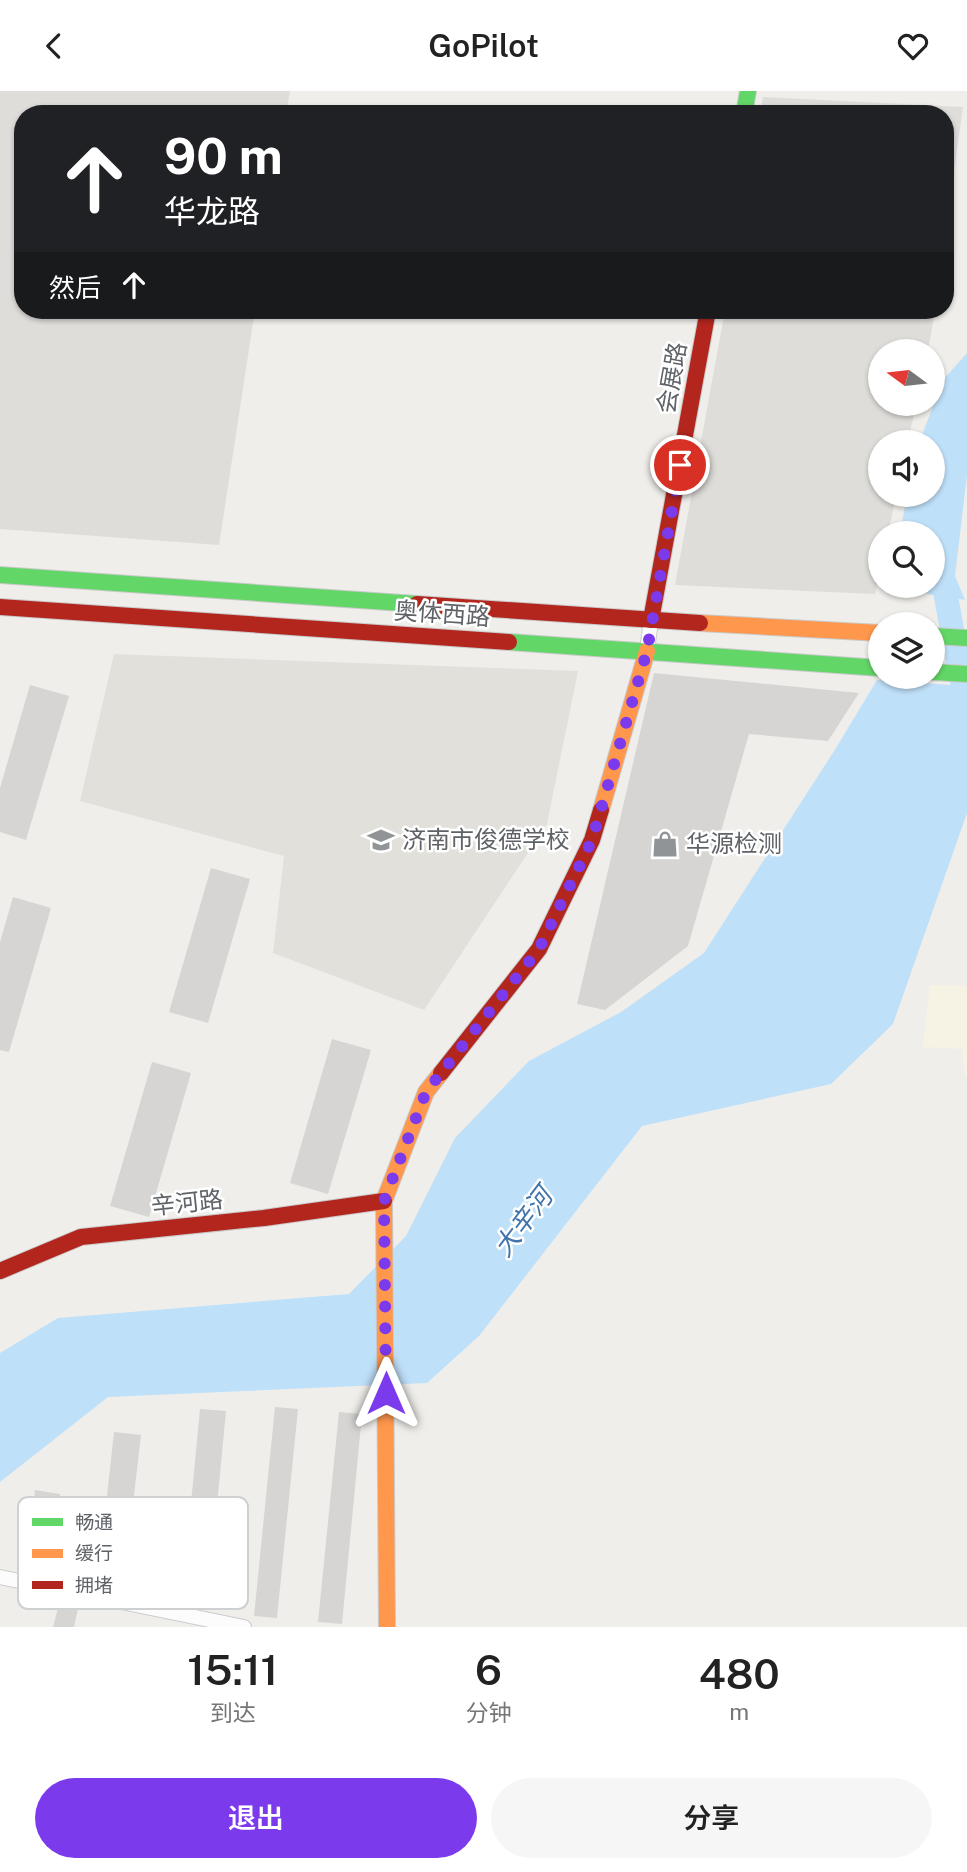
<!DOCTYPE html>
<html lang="zh">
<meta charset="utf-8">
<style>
body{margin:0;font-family:"Public Sans","Noto Sans SC",sans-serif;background:#f6f6f6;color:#222;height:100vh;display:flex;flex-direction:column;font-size:26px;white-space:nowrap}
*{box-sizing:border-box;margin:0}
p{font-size:23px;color:#767676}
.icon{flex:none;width:38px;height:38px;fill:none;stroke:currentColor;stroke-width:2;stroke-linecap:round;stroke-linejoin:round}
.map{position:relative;height:1536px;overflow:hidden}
.drawer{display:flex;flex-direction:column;background:#fff;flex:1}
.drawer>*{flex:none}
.hud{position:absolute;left:14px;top:14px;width:940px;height:214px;border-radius:28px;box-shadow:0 2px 5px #0004;background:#202124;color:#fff;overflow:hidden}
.needle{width:46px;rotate:285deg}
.tools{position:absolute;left:868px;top:248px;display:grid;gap:14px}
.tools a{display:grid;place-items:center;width:77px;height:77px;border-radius:50%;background:#fff;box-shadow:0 2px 5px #0004;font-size:35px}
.pin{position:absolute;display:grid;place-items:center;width:60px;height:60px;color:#fff;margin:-30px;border:4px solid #fff;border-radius:50%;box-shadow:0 2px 7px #0007}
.me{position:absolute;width:77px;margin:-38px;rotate:0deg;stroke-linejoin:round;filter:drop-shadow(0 0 5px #0008)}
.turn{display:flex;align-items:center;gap:24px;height:147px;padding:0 35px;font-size:32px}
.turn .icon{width:91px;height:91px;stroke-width:2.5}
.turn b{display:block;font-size:49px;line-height:60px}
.then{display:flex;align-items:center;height:66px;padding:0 35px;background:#0003;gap:14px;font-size:26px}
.eta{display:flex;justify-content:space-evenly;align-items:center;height:119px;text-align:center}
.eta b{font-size:42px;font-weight:600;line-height:49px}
.button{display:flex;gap:14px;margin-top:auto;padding:14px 35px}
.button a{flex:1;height:80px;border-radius:42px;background:#7c3aed;color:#fff;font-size:28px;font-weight:600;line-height:80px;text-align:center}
.button a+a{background:#f6f6f6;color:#222}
header{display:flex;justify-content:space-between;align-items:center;height:91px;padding:0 35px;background:#fff;font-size:32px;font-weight:600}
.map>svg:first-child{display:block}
.commercial{fill:#f7f3e4}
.industrial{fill:#dfddda}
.education{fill:#e2e0da}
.water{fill:#bfe0f9}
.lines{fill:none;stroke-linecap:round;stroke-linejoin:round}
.river{stroke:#bfe0f9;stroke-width:24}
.building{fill:#d6d5d3}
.street-casing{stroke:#cbcccc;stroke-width:16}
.fast-casing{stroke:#cacacb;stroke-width:18}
.slow-casing{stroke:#cacacb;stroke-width:18}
.jam-casing{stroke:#cacacb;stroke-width:18}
.street{stroke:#fdfcfc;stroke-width:14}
.fast{stroke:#63d668;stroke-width:16}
.slow{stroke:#ff974d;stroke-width:16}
.jam{stroke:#b3261e;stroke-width:16}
.route{stroke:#7c3aed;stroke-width:12;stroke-dasharray:0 21.6}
.labels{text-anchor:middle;stroke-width:5;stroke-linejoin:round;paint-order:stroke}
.street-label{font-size:24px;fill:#5f6368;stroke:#fff}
.poi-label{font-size:24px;fill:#5f6368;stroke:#fff;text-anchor:start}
.water-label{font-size:26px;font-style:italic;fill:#4174aa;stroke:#fff}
.key{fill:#fff;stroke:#cfd0d2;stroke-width:2}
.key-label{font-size:19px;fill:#5f6368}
</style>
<header><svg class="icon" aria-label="back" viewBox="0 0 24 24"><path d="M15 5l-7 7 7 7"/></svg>GoPilot<svg class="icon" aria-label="heart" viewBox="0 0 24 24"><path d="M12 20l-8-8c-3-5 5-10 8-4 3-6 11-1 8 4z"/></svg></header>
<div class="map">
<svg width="967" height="1536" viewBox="0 0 967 1536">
<rect width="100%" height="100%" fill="#efeeea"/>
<!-- commercial -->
<path class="commercial" d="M930,894L967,895V986H965L962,958L923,956Z"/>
<!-- industrial -->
<g class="industrial">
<path d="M0,0H290L286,23H23V219H255L219,454L0,438Z"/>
<path d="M763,6L963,16L945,144V23H760Z"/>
<path d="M725,219H935L928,261H880V313H916L908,352H880V404H896L888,443H880V478L875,503L675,494Z"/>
</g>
<!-- education -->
<path class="education" d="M114,563L578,580L547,733L424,919L273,862L284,765L80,710Z"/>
<!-- water -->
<g class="water">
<path d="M967,262V384L955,485L965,509L890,497L891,495H933V443H900L907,404H933V352H919L943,289Z"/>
<path d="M877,589L967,595V722L893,933L831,993L642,1035L479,1245L427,1292L108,1306L0,1391V1262L58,1227L349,1203L406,1145L455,1047L529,970L621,921L704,862L836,657Z"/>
</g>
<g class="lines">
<!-- river -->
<path class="river" d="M940,474L967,618"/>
</g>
<!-- building -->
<g class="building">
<path d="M654,582L859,602L828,650L749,643L688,855L605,919L577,913Z"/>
<path d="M30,594L69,605L26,749L0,741V697Z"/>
<path d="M211,777L250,788L208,932L169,921Z"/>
<path d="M13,806L51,817L9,961L0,959V851Z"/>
<path d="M332,948L371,959L328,1103L290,1092Z"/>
<path d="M152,971L191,982L149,1126L110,1115Z"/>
<path d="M275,1316L298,1318L277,1527L254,1525Z"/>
<path d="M200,1318L226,1320L208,1508L182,1506Z"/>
<path d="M339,1321L362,1323L342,1533L318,1531Z"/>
<path d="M114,1341L141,1344L124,1490L98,1487Z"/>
<path d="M35,1399L60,1403L52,1472L27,1469Z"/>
<path d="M59,1513L78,1518L74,1536H53Z"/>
</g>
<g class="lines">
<!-- street casing -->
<g class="street-casing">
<g id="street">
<path d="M647,560L651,529"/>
<path d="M0,1486L244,1536"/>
</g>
</g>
<!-- fast casing -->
<g class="fast-casing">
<g id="fast">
<path d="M744,23L748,0"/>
<path d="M0,484L417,513"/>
<path d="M933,545L967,547"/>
<path d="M509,551L880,577"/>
<path d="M933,581L967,583"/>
</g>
</g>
<!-- slow casing -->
<g class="slow-casing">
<g id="slow">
<path d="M700,532L880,542"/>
<path d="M601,719L647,560"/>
<path d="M387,1536L384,1110L426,1001L441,982"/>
</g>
</g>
<!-- jam casing -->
<g class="jam-casing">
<g id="jam">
<path d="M417,513L700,532"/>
<path d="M0,516L509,551"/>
<path d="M651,529L708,219"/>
<path d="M441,982L539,858L592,749L601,719"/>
<path d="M0,1180L81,1146L264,1127L384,1110"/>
</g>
</g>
<!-- street -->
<use href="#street" class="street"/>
<!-- fast -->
<use href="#fast" class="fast"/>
<!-- slow -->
<use href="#slow" class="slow"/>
<!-- jam -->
<use href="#jam" class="jam"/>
</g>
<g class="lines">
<!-- route -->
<path class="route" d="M386,1302L384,1110L426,1001L539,858L592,749L647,560L680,374"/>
</g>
<!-- icons -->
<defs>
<g id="school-bare" transform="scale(2.1)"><path d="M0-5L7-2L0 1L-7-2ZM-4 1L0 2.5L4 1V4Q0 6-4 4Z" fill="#919496" stroke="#fff" stroke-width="2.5" paint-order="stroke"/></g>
<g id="shop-bare" transform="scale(2.1)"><path d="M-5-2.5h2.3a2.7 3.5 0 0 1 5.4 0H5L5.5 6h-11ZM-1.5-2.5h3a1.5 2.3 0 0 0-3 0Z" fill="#919496" stroke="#fff" stroke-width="2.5" paint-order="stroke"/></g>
</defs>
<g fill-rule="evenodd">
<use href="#school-bare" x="381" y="749"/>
<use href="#shop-bare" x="665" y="753"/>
</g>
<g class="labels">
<!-- street labels -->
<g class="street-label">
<text transform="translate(672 287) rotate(-80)" y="8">会展路</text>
<text transform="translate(442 523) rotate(4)" y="8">奥体西路</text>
<text transform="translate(187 1112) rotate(-6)" y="8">辛河路</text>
</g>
<!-- poi labels -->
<g class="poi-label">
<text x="402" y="757">济南市俊德学校</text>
<text x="686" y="761">华源检测</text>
</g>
<!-- water labels -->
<g class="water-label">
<text transform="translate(523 1131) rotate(-53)" y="9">大辛河</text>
</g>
</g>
<!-- legend -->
<rect x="18" y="1406" width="230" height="112" rx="10" class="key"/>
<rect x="32" y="1427" width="31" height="8" fill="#63d668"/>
<rect x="32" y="1458" width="31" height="9" fill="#ff974d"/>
<rect x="32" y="1490" width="31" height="8" fill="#b3261e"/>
<g class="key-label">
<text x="75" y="1438">畅通</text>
<text x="75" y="1469">缓行</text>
<text x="75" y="1501">拥堵</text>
</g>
</svg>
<div class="tools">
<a><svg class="needle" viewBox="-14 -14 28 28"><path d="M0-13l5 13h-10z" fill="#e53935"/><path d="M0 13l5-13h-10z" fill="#767676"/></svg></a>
<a><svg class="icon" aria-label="sound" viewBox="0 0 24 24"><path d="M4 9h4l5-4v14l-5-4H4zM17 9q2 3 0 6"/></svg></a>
<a><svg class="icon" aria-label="search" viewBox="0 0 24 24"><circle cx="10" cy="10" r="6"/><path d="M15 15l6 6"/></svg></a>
<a><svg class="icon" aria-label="layers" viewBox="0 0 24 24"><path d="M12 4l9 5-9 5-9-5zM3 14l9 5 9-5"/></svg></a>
</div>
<div class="pin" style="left:680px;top:374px;background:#d93025"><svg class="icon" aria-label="arrive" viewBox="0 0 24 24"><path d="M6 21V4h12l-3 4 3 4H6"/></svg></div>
<svg class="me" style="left:386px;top:1302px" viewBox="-20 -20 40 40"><path d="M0-17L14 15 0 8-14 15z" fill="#7c3aed" stroke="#fff" stroke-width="4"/></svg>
<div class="hud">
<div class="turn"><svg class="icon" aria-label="ahead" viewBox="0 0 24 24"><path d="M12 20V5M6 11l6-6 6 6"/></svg><div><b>90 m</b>华龙路</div></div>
<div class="then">然后<svg class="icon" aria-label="ahead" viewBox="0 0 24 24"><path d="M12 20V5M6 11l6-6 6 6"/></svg></div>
</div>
</div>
<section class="drawer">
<div class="eta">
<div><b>15:11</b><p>到达</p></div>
<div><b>6</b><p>分钟</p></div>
<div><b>480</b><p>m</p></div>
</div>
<div class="button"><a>退出</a><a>分享</a></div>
</section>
